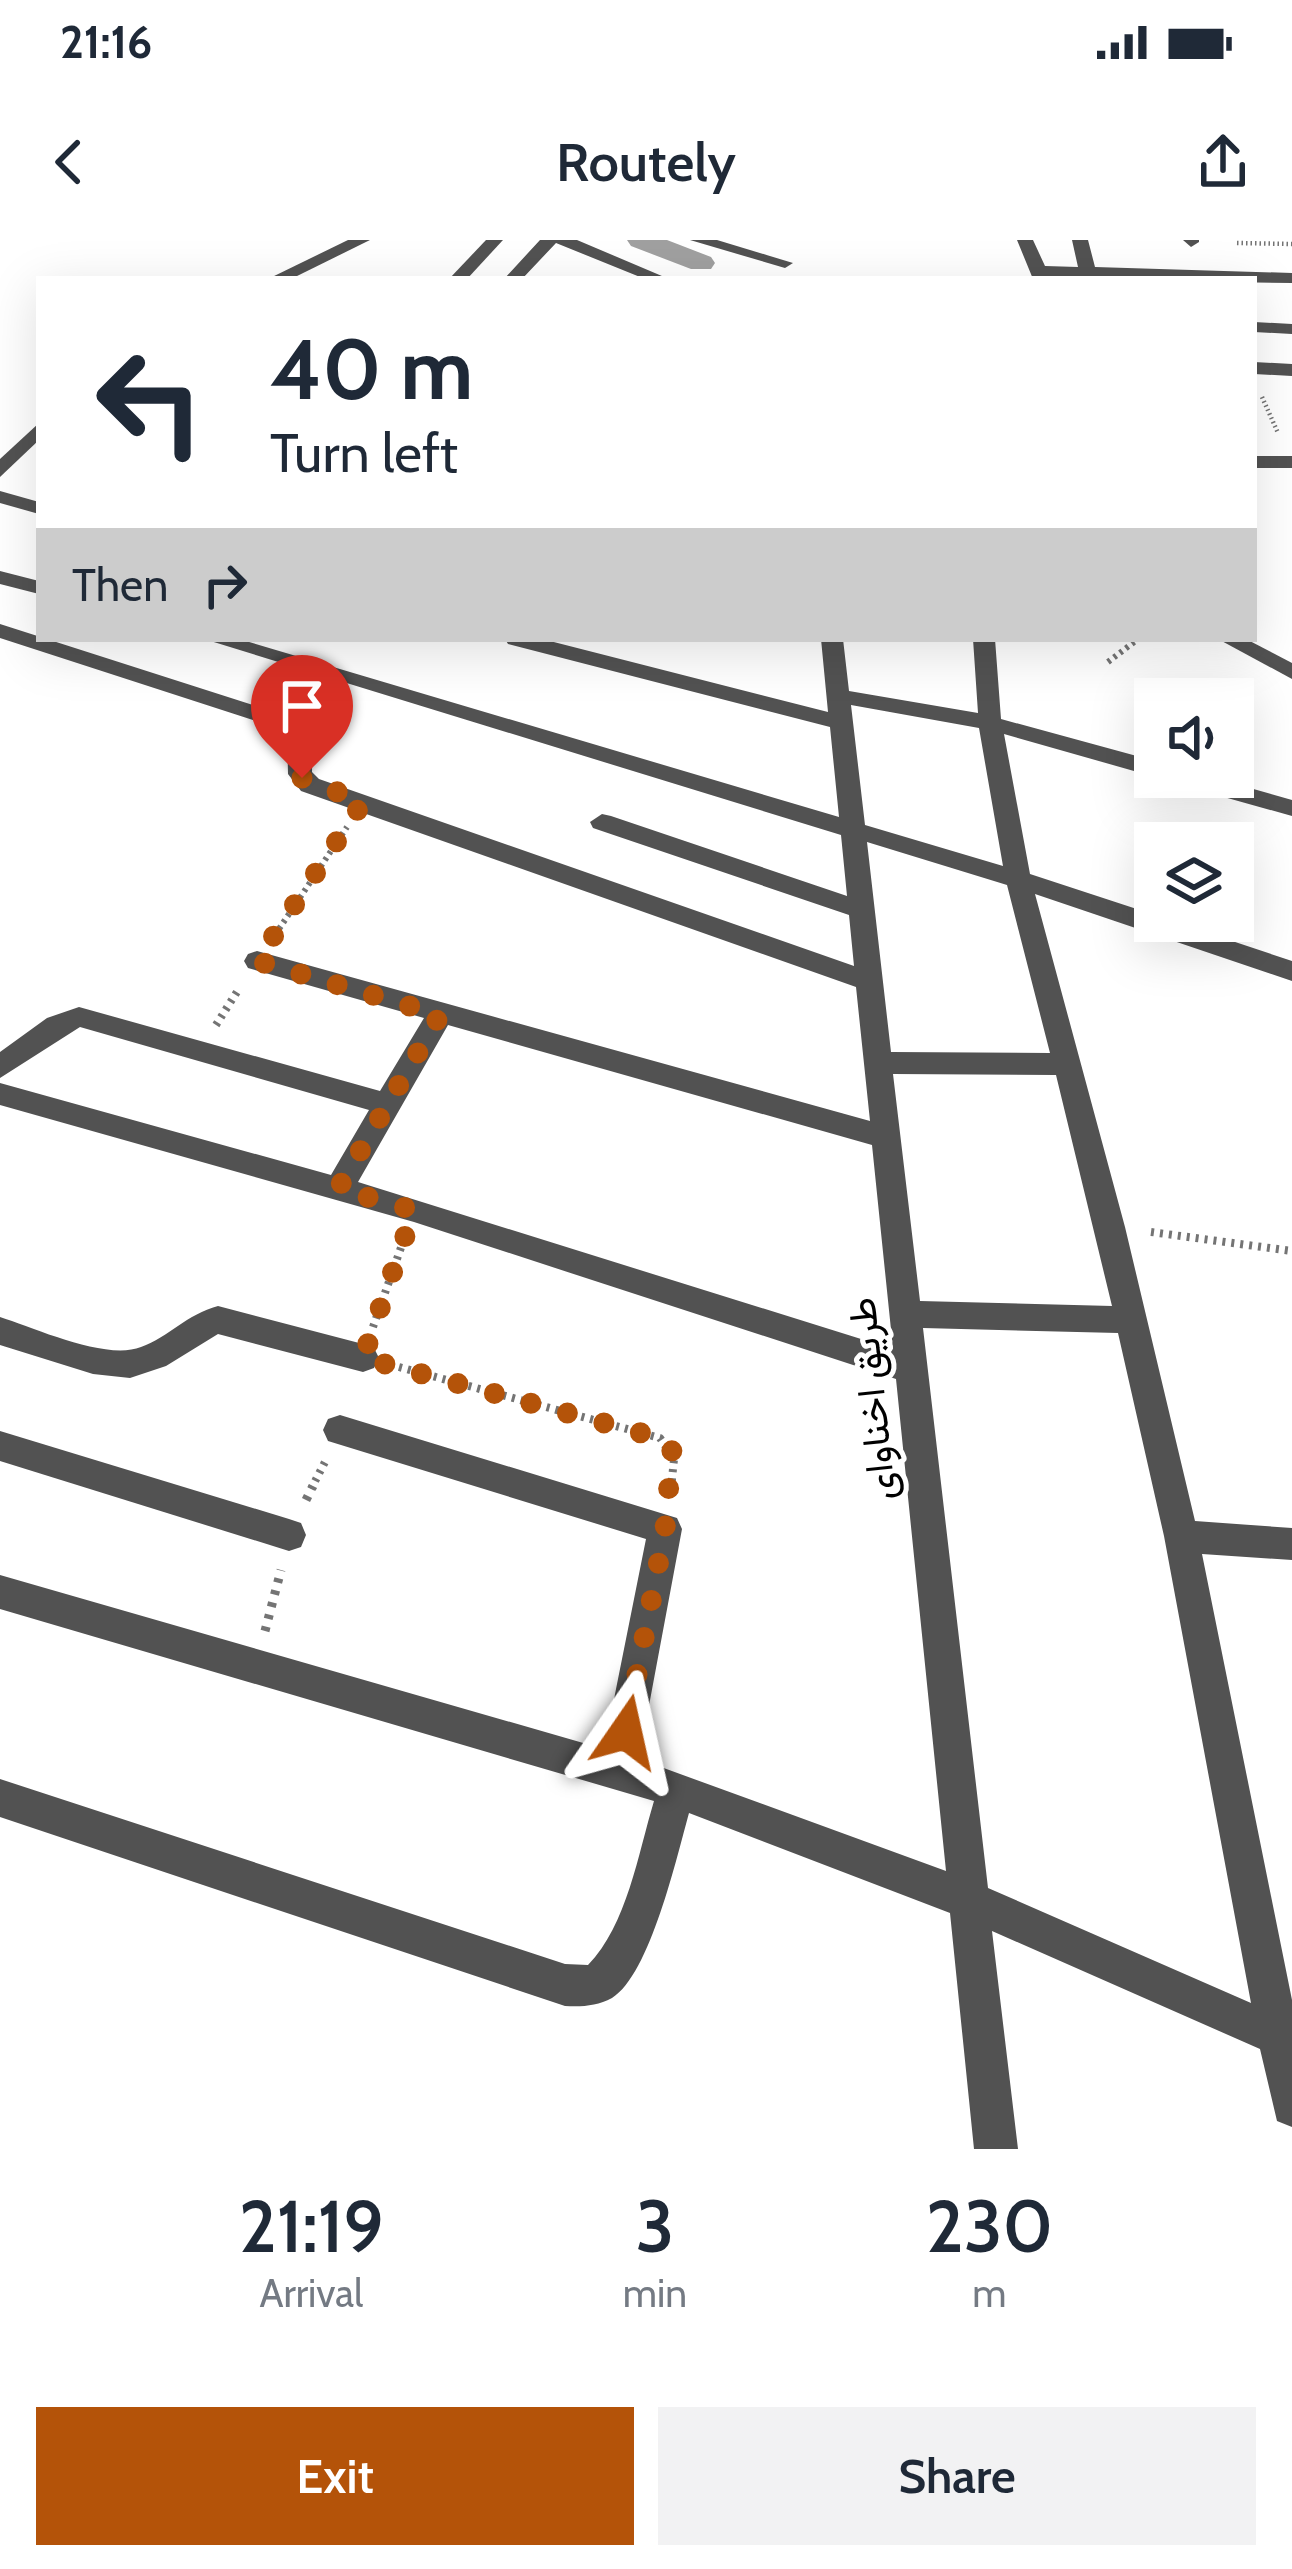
<!DOCTYPE html>
<meta charset="utf-8">
<style>
body{margin:0;font-family:Cabin,Vazirmatn,sans-serif;background:#f2f2f3;color:#1f2937;height:100vh;display:flex;flex-direction:column;font-size:45px;white-space:nowrap}
*{box-sizing:border-box;margin:0}
p{font-size:39px;color:#747a83}
.icon{flex:none;width:66px;height:66px;fill:none;stroke:currentColor;stroke-width:2;stroke-linecap:round;stroke-linejoin:round}
.map{position:relative;height:1909px;overflow:hidden}
.drawer{display:flex;flex-direction:column;background:#fff;flex:1}
.drawer>*{flex:none}
.guide{position:absolute;left:36px;top:36px;width:1221px;height:366px;border-radius:0px;box-shadow:0 12px 48px #0002;background:#fff;color:#1f2937;overflow:hidden}
.controls{position:absolute;left:1134px;top:438px;display:grid;gap:24px}
.controls a{display:grid;place-items:center;width:120px;height:120px;border-radius:0px;background:#fff;box-shadow:0 12px 48px #0002;font-size:60px}
.pin{position:absolute;display:grid;place-items:center;width:102px;height:102px;color:#fff;margin:-123px -51px;border-radius:50% 50% 50% 0;rotate:-45deg;box-shadow:0 0 12px #0007}
.pin .icon{rotate:45deg}
.me{position:absolute;width:132px;margin:-66px;rotate:11deg;stroke-linejoin:round;filter:drop-shadow(0 0 9px #0008)}
.turn{display:flex;align-items:center;gap:42px;height:252px;padding:0 36px;font-size:54px}
.turn .icon{width:156px;height:156px;stroke-width:2.5}
.turn b{display:block;font-size:84px;line-height:102px}
.then{display:flex;align-items:center;height:114px;padding:0 36px;background:#0003;gap:24px;font-size:45px}
.eta{display:flex;justify-content:space-evenly;align-items:center;height:204px;text-align:center}
.eta b{font-size:72px;font-weight:600;line-height:84px}
.button{display:flex;gap:24px;margin-top:auto;padding:24px 36px}
.button a{flex:1;height:138px;border-radius:0px;background:#b45309;color:#fff;font-size:48px;font-weight:600;line-height:138px;text-align:center}
.button a+a{background:#f2f2f3;color:#1f2937}
.status{display:flex;justify-content:space-between;align-items:center;height:84px;padding:0 60px;background:#fff;direction:ltr}
.status svg{height:33px;fill:currentColor}
header{display:flex;justify-content:space-between;align-items:center;height:156px;padding:0 36px;background:#fff;font-size:54px;font-weight:600}
.map>svg:first-child{display:block}
.lines{fill:none;stroke-linecap:round;stroke-linejoin:round}
.canal{fill:#a0a0a0;fill-rule:evenodd}
.path-far3{stroke:#747474;stroke-width:4.5;stroke-dasharray:1.5 3;stroke-linecap:butt}
.path-far2{stroke:#747474;stroke-width:6;stroke-dasharray:3 4.5;stroke-linecap:butt}
.path-far1{stroke:#747474;stroke-width:8;stroke-dasharray:3 6;stroke-linecap:butt}
.path{stroke:#747474;stroke-width:9;stroke-dasharray:4.5 8;stroke-linecap:butt}
.minor{fill:#525252;fill-rule:evenodd}
.route{stroke:#b45309;stroke-width:21;stroke-dasharray:0 37.8}
.labels{text-anchor:middle;stroke-width:10;stroke-linejoin:round;paint-order:stroke}
.street-label{font-size:39px;fill:#000;stroke:#fff}
</style>
<div class="status"><b>21:16</b><svg viewBox="0 0 49 12"><path d="M0 12V9h3v3zM5 12V6h3v6zM10 12V3h3v9zM15 12V0h3v12zM26 1h20v11H26zM47 4h2v5h-2z"/></svg></div>
<header><svg class="icon" aria-label="back" viewBox="0 0 24 24"><path d="M15 5l-7 7 7 7"/></svg>Routely<svg class="icon" aria-label="share" viewBox="0 0 24 24"><path d="M12 15V3M7 8l5-5 5 5M5 13v7h14v-7"/></svg></header>
<div class="map">
<svg width="1292" height="1909" viewBox="0 0 1292 1909">
<rect width="100%" height="100%" fill="#fff"/>
<g class="lines">
<!-- canal -->
<path class="canal" d="M627,0H667L711,17L715,23L711,29H691L631,6Z"/>
<!-- path-far3 -->
<g class="path-far3">
<path d="M1237,3L1292,4"/>
<path d="M1262,157L1278,193"/>
</g>
<!-- path-far2 -->
<g class="path-far2">
<path d="M1108,422L1138,399"/>
<path d="M275,695L347,587"/>
</g>
<!-- path-far1 -->
<g class="path-far1">
<path d="M216,785L240,747"/>
<path d="M1151,992L1292,1011"/>
<path d="M373,1087L404,999"/>
<path d="M399,1127L660,1198L674,1219L671,1249"/>
<path d="M311,1249L326,1220"/>
</g>
<!-- path -->
<g class="path">
<path d="M670,1256L671,1246"/>
<path d="M306,1260L313,1246"/>
<path d="M265,1391L281,1330"/>
</g>
<!-- minor -->
<g class="minor">
<path d="M348,0H370L291,39H268Z"/>
<path d="M486,0H503L467,39H449Z"/>
<path d="M540,0H577L669,39H645L556,3L522,39H504Z"/>
<path d="M690,0H717L793,23L785,28Z"/>
<path d="M1017,0H1033L1045,26L1078,27L1072,0H1088L1095,27L1292,33V43L1033,39Z"/>
<path d="M1183,0H1199V2L1191,7Z"/>
<path d="M1254,82L1292,84V94L1254,92Z"/>
<path d="M1254,122L1292,124V136L1254,134Z"/>
<path d="M39,183V200L0,237V219Z"/>
<rect x="1254" y="216" width="38" height="12"/>
<path d="M0,251L39,262V274L0,263Z"/>
<path d="M0,331L39,341V354L0,344Z"/>
<path d="M0,384L303,481L313,494L312,532L319,539L854,726L849,675L593,588L590,582L602,574L611,576L847,656L841,595L204,399H239L839,577L830,487L508,404L505,399H542L828,472L821,399H843L849,451L978,473L973,399H995L1001,479L1155,521V537L1004,494L1030,634L1155,675V681H1172L1292,721V741L1035,654L1125,987L1195,1281L1292,1288V1320L1202,1314L1292,1760V1887L1277,1881L1260,1809L992,1691L1018,1909H974L950,1673L689,1573C677,1616 650,1735 612,1758C597,1766 582,1767 565,1766L0,1577V1539L565,1724L588,1725C627,1685 638,1614 654,1561L0,1369V1335L604,1509L646,1299L328,1201L323,1190L328,1179L340,1175L677,1278L682,1289L639,1519L946,1631L896,1139L414,982L0,865V843L331,935L369,870L80,787L0,838V812L47,778L79,767L380,851L424,778L248,728L244,721L248,714L257,711L870,881L856,747L301,551L288,534L287,491L0,398ZM851,465L979,488L1003,626L865,585ZM867,602L1007,645L1050,813L891,812ZM448,785L872,905L893,1109L358,942ZM893,834L1056,835L1112,1066L920,1061ZM923,1088L1118,1093L1164,1296L1251,1763L988,1648Z"/>
<path d="M1218,399H1246L1292,423V439Z"/>
<path d="M1171,537H1211L1292,560V576L1174,543Z"/>
<path d="M218,1066L363,1104L374,1108L379,1118L374,1128L363,1132L218,1094L166,1126L130,1138L93,1134L0,1105V1077C35,1088 106,1121 141,1107C169,1097 187,1074 218,1066Z"/>
<path d="M0,1191L289,1279L301,1283L306,1295L301,1307L289,1311L0,1221Z"/>
</g>
</g>
<g class="lines">
<!-- route -->
<path class="route" d="M302,538L363,562L257,721L440,775L338,949L414,970L363,1118L660,1198L672,1211L665,1289L626,1492"/>
</g>
<g class="labels">
<!-- street labels -->
<g class="street-label">
<text transform="translate(871 1159) rotate(-96)" y="14">طريق اخناواى</text>
</g>
</g>
</svg>
<div class="controls">
<a><svg class="icon" aria-label="sound" viewBox="0 0 24 24"><path d="M4 9h4l5-4v14l-5-4H4zM17 9q2 3 0 6"/></svg></a>
<a><svg class="icon" aria-label="layers" viewBox="0 0 24 24"><path d="M12 4l9 5-9 5-9-5zM3 14l9 5 9-5"/></svg></a>
</div>
<div class="pin" style="left:302px;top:538px;background:#d93025"><svg class="icon" aria-label="arrive" viewBox="0 0 24 24"><path d="M6 21V4h12l-3 4 3 4H6"/></svg></div>
<svg class="me" style="left:626px;top:1492px" viewBox="-20 -20 40 40"><path d="M0-17L14 15 0 8-14 15z" fill="#b45309" stroke="#fff" stroke-width="4"/></svg>
<div class="guide">
<div class="turn"><svg class="icon" aria-label="left" viewBox="0 0 24 24"><path d="M17 20v-9H6M10 6l-5 5 5 5"/></svg><div><b>40 m</b>Turn left</div></div>
<div class="then">Then<svg class="icon" aria-label="right" viewBox="0 0 24 24"><path d="M7 20v-9h11M14 6l5 5-5 5"/></svg></div>
</div>
</div>
<section class="drawer">
<div class="eta">
<div><b>21:19</b><p>Arrival</p></div>
<div><b>3</b><p>min</p></div>
<div><b>230</b><p>m</p></div>
</div>
<div class="button"><a>Exit</a><a>Share</a></div>
</section>
